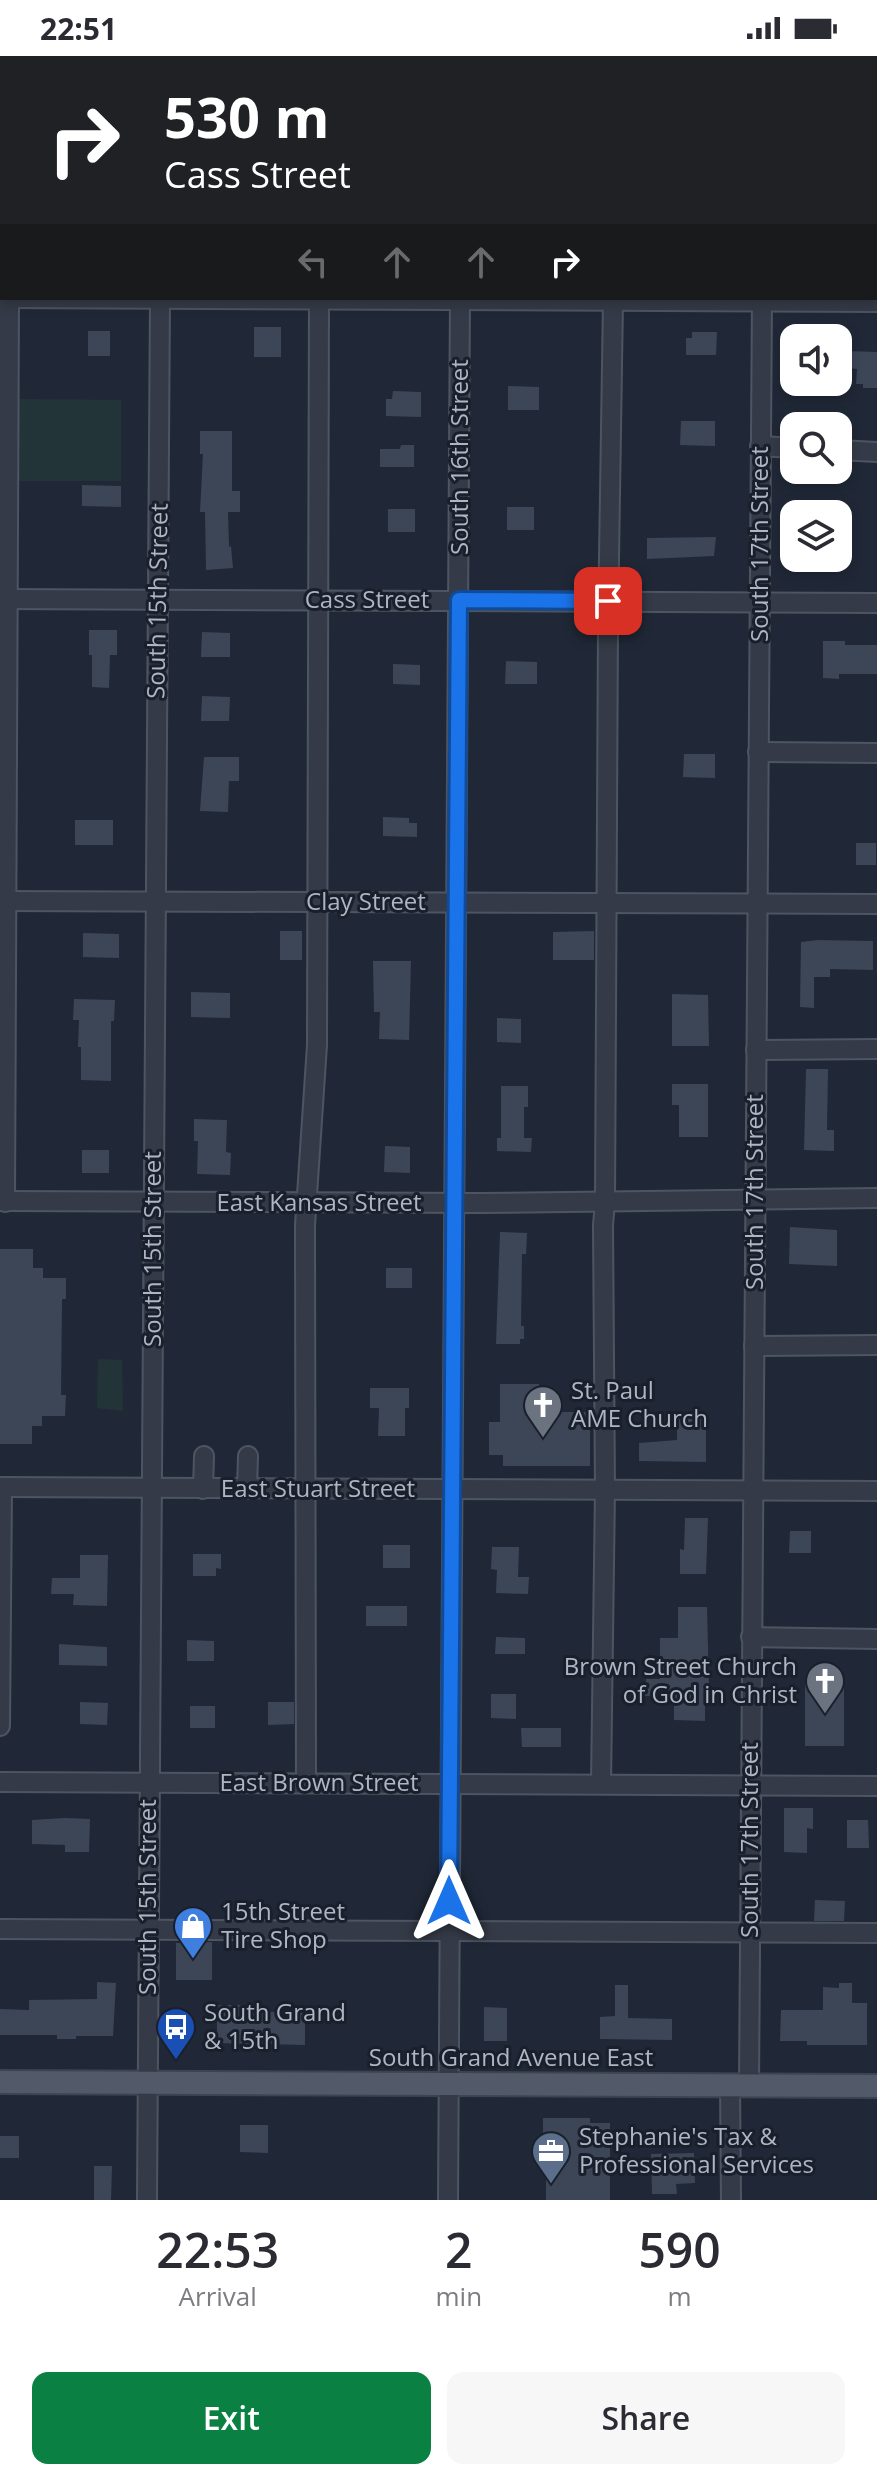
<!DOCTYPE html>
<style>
body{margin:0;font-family:"Open Sans",sans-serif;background:#f7f7f7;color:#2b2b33;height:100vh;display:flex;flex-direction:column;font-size:30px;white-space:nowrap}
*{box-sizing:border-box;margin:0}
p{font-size:26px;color:#7c7c81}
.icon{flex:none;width:44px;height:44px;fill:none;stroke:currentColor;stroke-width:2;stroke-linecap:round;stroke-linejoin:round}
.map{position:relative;height:2144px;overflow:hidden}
.drawer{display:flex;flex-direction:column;background:#fff;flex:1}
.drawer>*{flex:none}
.top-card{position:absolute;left:0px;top:0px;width:878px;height:244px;box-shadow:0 4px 12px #0003;background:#202124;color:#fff;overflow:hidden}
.fabs{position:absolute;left:780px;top:268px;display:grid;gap:16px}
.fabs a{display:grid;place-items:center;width:72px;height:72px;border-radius:16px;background:#fff;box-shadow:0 4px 12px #0003;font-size:40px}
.pin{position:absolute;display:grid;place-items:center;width:68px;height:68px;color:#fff;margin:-34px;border-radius:16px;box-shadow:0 4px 12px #0006}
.me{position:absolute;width:88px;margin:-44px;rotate:0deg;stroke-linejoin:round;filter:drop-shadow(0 0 6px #0008)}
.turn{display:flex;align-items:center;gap:28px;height:168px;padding:0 32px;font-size:36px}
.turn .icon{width:104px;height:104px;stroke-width:2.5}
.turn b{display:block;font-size:56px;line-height:68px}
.lanes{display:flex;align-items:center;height:76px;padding:0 32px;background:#0003;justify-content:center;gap:40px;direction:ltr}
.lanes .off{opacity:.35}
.eta{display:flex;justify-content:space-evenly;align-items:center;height:136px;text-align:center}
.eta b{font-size:48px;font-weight:600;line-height:56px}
.action{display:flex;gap:16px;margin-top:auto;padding:16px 32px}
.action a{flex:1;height:92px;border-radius:16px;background:#0b8043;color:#fff;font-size:32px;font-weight:600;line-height:92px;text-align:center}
.action a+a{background:#f7f7f7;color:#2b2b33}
.status{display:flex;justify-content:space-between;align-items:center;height:56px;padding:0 40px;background:#fff;direction:ltr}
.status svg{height:22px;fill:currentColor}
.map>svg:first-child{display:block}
.green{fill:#223438}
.building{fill:#3c4657}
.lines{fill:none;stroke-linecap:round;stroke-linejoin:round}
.minor-casing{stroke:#4e5562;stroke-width:22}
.major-casing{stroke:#3d4451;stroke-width:26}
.minor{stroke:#343a47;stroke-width:18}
.major{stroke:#525968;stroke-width:22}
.route-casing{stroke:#114b97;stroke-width:20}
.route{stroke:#1a73e8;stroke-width:14}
.labels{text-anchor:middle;stroke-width:6;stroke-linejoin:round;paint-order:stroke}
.street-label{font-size:24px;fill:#aeb5c4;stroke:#19202c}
.poi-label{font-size:24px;fill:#aeb5c4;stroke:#19202c;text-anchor:start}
</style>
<div class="status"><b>22:51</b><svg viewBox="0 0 49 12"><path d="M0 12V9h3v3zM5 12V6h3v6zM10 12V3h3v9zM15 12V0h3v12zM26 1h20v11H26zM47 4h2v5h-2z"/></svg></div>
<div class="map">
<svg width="877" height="2144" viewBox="0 0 877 2144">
<rect width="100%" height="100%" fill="#202837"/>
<!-- green -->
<g class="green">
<path d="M16,343L121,344V425H16Z"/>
<path d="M98,1303L122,1304L123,1355L97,1352Z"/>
</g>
<!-- building -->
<g class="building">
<rect x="254" y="271" width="27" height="30"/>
<rect x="88" y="275" width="22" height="25"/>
<path d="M692,276H717L716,299H686V282H692Z"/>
<path d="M847,295L877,296V332H863V328H856L857,313L847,312Z"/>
<path d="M508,330L539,331V354H508Z"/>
<path d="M393,335L421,336V361L386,360V343H392Z"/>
<path d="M681,365H715V390L680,389Z"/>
<path d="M200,375H232V435H240V456H228L229,491L231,490L233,512L206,514L205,456H200L203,398H200Z"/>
<path d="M401,389H414V411H380V393H400Z"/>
<path d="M82,429L121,430V451L82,450Z"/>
<rect x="507" y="451" width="27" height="23"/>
<rect x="388" y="453" width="27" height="23"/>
<path d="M716,481L714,500L647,503V482Z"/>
<path d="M89,574H117V599H110L109,632L92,631V599H89Z"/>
<path d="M202,576L230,577V601H201Z"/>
<path d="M823,585H845V589H877V618H839V623L823,622Z"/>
<path d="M506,605L537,606V628H505Z"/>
<path d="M393,608L420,609V629L393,628Z"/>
<path d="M202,640L230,641L229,665H201Z"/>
<path d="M684,698H715V722L683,721Z"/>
<path d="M204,701H239V725H229L228,756L200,755Z"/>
<path d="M383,761L409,762V767H417V781L383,780Z"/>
<rect x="75" y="764" width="38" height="25"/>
<rect x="856" y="787" width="20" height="22"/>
<rect x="280" y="875" width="22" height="29"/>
<path d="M594,875V904H553V876Z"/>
<path d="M83,877L119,878V902L83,901Z"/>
<path d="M818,884L873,885V914L830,913V921H814V952L800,951L801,886Z"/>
<path d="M373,905H411L409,984L379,983L380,956H374Z"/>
<path d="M191,936L230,937V962L191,961Z"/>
<path d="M672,938L708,939L709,990H672Z"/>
<path d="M74,943L115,944L114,965H111V1025L81,1024V991H78L79,964H73Z"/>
<path d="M497,962L521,963V987L497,986Z"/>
<path d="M806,1013H828L827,1074H834V1095L804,1094Z"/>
<path d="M672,1028H708V1081H679V1049H672Z"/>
<path d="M501,1030H528V1051H524V1082H532L531,1096L497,1095V1082H501Z"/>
<path d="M194,1063L227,1064L226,1096L231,1097L230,1119L197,1118L198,1085H194Z"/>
<path d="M385,1090L410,1091V1117L384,1116Z"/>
<rect x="82" y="1094" width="27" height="23"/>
<path d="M790,1171L837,1174V1210L789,1208Z"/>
<path d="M500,1176L527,1177L526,1198H522L521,1270H524V1283H520V1288H496Z"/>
<path d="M0,1193H33V1212H43V1222H66V1243H62L61,1339H66L65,1360H42V1370H32V1388H0Z"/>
<rect x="386" y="1212" width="26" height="20"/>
<path d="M500,1328H539V1356H590V1410H503V1399H489V1366H500Z"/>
<path d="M370,1332H409V1352H405V1380H378L379,1352H370Z"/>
<path d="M677,1359H706V1406L639,1405V1387L677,1384Z"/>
<path d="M685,1462H708L706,1518H680V1493L684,1494Z"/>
<path d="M790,1475H811V1497H789Z"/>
<rect x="383" y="1489" width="27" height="23"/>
<path d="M492,1491H519L518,1521H529L528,1538L496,1537L497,1514L491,1513Z"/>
<path d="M193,1498H221V1513L216,1512V1520H193Z"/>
<path d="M80,1499H108L107,1550L73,1549L74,1538H51L52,1522H80Z"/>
<rect x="366" y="1550" width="41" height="20"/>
<path d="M678,1551H707L709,1632H705V1665L674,1664V1639L645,1640L646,1623H660V1582H678Z"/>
<path d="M496,1581L525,1582V1598H495Z"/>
<path d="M187,1584L214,1585V1605H187Z"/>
<path d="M59,1588L107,1591V1610L59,1609Z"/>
<rect x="805" y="1626" width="39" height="64"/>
<path d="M491,1638H516V1663L491,1662Z"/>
<path d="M80,1646L108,1647L107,1669L80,1668Z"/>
<path d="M268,1646H294V1668L268,1669Z"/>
<rect x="190" y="1650" width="25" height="22"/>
<path d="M521,1672H561V1691H522Z"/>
<path d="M784,1752H813V1773L807,1772V1797L784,1796Z"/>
<path d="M65,1762L90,1763L89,1796H65V1789L32,1788V1764Z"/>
<path d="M847,1764H868L869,1792H847Z"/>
<path d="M815,1844L845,1845L844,1865H814Z"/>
<path d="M212,1886V1924H176V1887Z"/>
<path d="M97,1926L116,1927L113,1980H76V1983H57V1979H0V1953L29,1954V1944L97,1943Z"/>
<path d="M839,1927H852V1947H867V1989H807V1985H780L781,1954H823V1931L839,1932Z"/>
<path d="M615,1929H628V1962L672,1963V1984L600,1983V1961L615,1960Z"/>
<path d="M217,1949H241V1957L305,1955V1989L217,1987Z"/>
<path d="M484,1951L507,1952V1985H484Z"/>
<path d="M543,2062H590V2067H610V2144H546V2098H543Z"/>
<path d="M240,2069H268V2097L240,2096Z"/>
<rect x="0" y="2080" width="19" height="22"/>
<path d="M694,2097L695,2127L676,2128L677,2138H652L651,2098Z"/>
<path d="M94,2110H112L111,2144H94Z"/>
</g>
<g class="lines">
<!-- minor casing -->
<g class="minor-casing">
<g id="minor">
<path d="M597,0L648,2"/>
<path d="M11,2V0"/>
<path d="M162,2V0"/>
<path d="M463,2V0"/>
<path d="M764,2V0"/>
<path d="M876,13H877"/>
<path d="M876,127H877"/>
<path d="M0,242L877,246"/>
<path d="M760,390L794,392"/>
<path d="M838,394L877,396"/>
<path d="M0,543L877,547"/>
<path d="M758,696L877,697"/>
<path d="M0,845L877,848"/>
<path d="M756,994L877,993"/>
<path d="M0,1145L481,1147L877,1142"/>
<path d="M5,1146L9,242"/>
<path d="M754,1290L877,1289"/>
<path d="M0,1431L877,1435"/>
<path d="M203,1433L204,1400"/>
<path d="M247,1433L248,1400"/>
<path d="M751,1581L877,1583"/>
<path d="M0,1670L2,1431"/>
<path d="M0,1726L877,1730"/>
<path d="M306,1727L305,1169L317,989L319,242"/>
<path d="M601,1728L605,1434L603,1169L605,1146L608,567L613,245"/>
<path d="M0,1873L877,1877"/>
<path d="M730,2029L731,2144"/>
<path d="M749,2029L762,242"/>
<path d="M147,2144L160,242"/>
<path d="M448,2144L460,242"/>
</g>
</g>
<!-- major casing -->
<g class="major-casing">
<path id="major" d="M0,2026L877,2030"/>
</g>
<!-- minor -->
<use href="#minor" class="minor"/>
<!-- major -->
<use href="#major" class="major"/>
</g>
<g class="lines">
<!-- route casing -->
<g class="route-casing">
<path id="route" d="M449,1845L459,544L608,545"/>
</g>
<!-- route -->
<use href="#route" class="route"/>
</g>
<!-- icons -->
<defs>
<g id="church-pin" transform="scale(2)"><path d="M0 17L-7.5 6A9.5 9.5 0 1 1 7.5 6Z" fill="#6b7280" stroke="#19202c"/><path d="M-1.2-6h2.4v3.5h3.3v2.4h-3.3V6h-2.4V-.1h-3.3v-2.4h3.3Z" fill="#fff"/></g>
<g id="shop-pin" transform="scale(2)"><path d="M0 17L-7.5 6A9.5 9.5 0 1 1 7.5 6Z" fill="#3f7fe0" stroke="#19202c"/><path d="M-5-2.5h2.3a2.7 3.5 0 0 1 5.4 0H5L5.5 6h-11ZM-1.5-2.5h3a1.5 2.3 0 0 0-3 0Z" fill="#fff"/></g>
<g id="bus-pin" transform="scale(2)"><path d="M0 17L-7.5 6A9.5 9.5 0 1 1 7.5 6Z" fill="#1a4fb4" stroke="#19202c"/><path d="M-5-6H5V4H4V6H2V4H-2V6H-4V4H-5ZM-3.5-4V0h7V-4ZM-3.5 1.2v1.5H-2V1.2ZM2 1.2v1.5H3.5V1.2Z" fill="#fff"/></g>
<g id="office-pin" transform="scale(2)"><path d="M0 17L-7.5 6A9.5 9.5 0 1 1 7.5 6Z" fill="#5c6f8a" stroke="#19202c"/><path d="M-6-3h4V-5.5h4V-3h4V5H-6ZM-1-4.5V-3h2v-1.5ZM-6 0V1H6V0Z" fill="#fff"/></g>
</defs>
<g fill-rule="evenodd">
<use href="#church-pin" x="543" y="1349"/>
<use href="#church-pin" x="825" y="1625"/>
<use href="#shop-pin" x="193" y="1870"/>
<use href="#bus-pin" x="176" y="1971"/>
<use href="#office-pin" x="551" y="2095"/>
</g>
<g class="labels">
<!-- street labels -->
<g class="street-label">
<text transform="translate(460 401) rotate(-90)" y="8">South 16th Street</text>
<text transform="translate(760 488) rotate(-90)" y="8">South 17th Street</text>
<text x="367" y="552">Cass Street</text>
<text transform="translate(158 545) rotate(-89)" y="8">South 15th Street</text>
<text x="366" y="854">Clay Street</text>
<text transform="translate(755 1136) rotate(-90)" y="8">South 17th Street</text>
<text x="319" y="1155">East Kansas Street</text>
<text transform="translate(153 1193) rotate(-90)" y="8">South 15th Street</text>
<text x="318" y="1441">East Stuart Street</text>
<text x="319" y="1735">East Brown Street</text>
<text transform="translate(750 1784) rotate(-90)" y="8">South 17th Street</text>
<text transform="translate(148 1841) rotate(-90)" y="8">South 15th Street</text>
<text x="511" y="2010">South Grand Avenue East</text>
</g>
<!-- poi labels -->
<g class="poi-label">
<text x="571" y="1343">St. Paul<tspan x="571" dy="28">AME Church</tspan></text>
<text x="797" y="1619" text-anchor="end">Brown Street Church<tspan x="797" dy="28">of God in Christ</tspan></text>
<text x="221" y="1864">15th Street<tspan x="221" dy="28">Tire Shop</tspan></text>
<text x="204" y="1965">South Grand<tspan x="204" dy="28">&amp; 15th</tspan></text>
<text x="579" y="2089">Stephanie's Tax &amp;<tspan x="579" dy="28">Professional Services</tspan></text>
</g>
</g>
</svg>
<div class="fabs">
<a><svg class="icon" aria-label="sound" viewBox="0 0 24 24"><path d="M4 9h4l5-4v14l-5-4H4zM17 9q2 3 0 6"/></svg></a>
<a><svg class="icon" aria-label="search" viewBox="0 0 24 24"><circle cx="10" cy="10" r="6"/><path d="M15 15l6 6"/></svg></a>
<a><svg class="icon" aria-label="layers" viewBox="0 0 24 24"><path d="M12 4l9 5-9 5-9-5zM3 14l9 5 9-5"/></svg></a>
</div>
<div class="pin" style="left:608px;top:545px;background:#d93025"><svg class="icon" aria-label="arrive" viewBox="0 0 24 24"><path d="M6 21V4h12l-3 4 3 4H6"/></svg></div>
<svg class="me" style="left:449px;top:1845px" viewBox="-20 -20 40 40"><path d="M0-17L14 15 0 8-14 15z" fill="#1a73e8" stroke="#fff" stroke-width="4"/></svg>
<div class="top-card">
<div class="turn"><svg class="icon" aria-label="right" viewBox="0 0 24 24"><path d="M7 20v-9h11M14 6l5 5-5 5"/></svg><div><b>530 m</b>Cass Street</div></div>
<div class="lanes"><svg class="icon off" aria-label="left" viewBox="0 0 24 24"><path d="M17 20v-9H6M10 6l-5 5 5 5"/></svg><svg class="icon off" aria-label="ahead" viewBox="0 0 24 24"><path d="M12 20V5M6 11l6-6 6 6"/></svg><svg class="icon off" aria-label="ahead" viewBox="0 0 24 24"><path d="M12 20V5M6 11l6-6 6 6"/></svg><svg class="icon" aria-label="right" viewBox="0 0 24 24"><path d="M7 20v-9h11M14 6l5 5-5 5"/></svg></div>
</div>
</div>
<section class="drawer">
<div class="eta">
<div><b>22:53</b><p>Arrival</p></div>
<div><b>2</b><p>min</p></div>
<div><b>590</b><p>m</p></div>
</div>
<div class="action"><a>Exit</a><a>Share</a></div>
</section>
